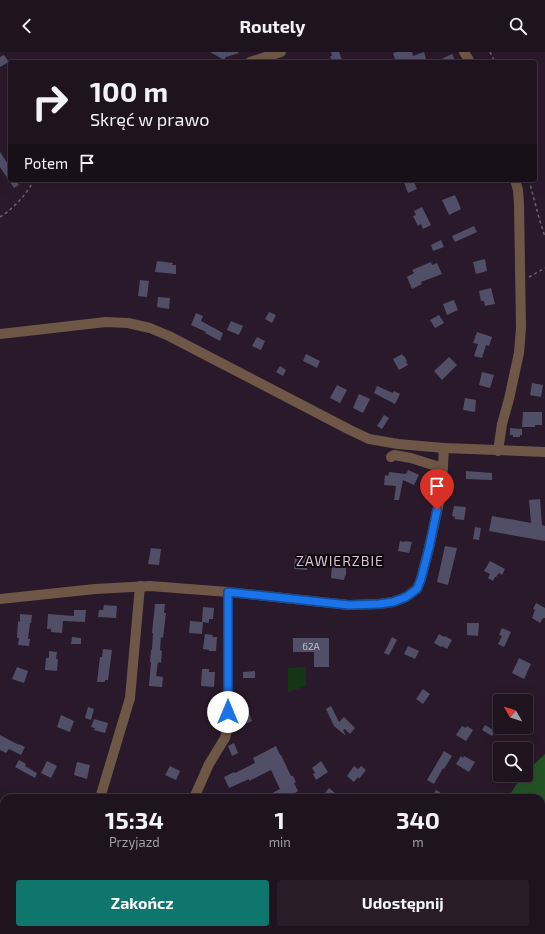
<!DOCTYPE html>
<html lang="pl">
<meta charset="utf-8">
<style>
body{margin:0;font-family:"Exo 2",sans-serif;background:#281c29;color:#f1f3f6;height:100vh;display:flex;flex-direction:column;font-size:15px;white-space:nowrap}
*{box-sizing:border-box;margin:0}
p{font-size:13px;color:#a29ea5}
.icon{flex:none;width:22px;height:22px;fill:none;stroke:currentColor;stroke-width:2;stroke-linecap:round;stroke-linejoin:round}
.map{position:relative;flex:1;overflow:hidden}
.drawer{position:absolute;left:0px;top:742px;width:545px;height:140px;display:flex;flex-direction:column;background:#201320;border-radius:12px 12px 0 0;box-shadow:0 4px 16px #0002,0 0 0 1px #3d323e}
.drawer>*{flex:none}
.guide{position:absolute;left:8px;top:8px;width:529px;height:122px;border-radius:4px;box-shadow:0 4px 16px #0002,0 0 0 1px #3d323e;background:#201320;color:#f1f3f6;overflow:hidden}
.needle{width:26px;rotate:309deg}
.controls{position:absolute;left:493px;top:642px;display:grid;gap:8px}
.controls a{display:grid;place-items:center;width:40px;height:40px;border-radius:4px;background:#201320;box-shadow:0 4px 16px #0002,0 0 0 1px #3d323e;font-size:20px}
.pin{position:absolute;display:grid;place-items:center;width:34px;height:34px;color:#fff;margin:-41px -17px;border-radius:50% 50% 50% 0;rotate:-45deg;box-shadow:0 0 4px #0007}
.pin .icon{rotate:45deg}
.me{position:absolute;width:44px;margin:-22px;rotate:0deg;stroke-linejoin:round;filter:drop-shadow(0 0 3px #0008)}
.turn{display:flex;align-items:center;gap:14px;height:84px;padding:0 16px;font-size:18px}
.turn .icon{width:52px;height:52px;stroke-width:2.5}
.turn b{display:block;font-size:28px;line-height:34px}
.then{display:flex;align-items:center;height:38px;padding:0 16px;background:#0003;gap:8px;font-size:15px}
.eta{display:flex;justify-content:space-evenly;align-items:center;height:68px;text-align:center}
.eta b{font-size:24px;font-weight:700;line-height:28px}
.cta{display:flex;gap:8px;margin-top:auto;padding:8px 16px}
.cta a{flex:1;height:46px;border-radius:4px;background:#0f766e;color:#fff;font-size:16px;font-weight:700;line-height:46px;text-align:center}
.cta a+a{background:#281c29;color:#f1f3f6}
header{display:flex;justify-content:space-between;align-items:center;height:52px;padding:0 16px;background:#201320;font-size:18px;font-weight:700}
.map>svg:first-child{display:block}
.green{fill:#143616}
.forest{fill:#245326}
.water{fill:#28678d}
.building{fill:#514f68}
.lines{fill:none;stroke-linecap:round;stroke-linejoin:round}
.path{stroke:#706170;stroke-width:1.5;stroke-dasharray:3 3;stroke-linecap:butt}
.minor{stroke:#6f5747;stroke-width:10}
.route-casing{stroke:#114b97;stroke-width:10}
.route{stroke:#1a73e8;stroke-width:7}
.labels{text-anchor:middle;stroke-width:4;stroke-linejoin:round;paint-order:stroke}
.number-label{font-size:10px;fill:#c5bccb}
.quarter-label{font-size:14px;letter-spacing:1px;fill:#dac3d9;stroke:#0e070e}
</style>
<header><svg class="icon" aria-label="back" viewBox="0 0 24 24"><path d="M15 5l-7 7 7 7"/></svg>Routely<svg class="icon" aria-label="search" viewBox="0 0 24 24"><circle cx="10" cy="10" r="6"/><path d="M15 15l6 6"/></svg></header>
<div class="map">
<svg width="545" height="882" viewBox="0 0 545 882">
<rect width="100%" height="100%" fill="#2a192a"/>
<!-- green -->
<path class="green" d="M306,615V634L288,640V616Z"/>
<!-- forest -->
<g class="forest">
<path d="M545,702V824L541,829V746H508L522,723H526V720Z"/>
<path d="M397,878H513L511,882H397Z"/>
</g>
<!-- water -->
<path class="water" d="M545,824V882H511L513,878H541V829Z"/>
<!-- building -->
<g class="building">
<path d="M210,0H238L239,1L226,5L224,8Z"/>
<path d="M331,0H339L343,10H332L330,4H332Z"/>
<path d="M396,0H412L413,4L424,0L427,10H396L393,1Z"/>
<path d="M452,2L455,8L451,10H435Z"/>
<path d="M4,3L9,10L0,15V5Z"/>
<path d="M0,100L10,115V128H16L19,133L14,136L0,115Z"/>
<path d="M403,128H413L417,137L408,141Z"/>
<path d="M455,143L461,157L449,163L442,148Z"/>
<path d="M422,155L431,173L423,177L421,172L418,174L413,164L416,163L414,159Z"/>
<path d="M474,174L477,180L455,190L452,184Z"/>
<path d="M441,188L444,195L433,199L431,193Z"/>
<path d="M485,207L487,219L476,222L473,210Z"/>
<path d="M157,209L173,211L172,213H176V222L155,220Z"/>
<path d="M431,210L432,213L437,211L442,222L421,230L422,232L412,237L407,225L414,221L412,218Z"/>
<path d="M140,228L149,229L147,245L138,244Z"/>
<path d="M491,236L495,252L485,254L484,249H481L479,239Z"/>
<path d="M158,245L170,246L169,257L157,255Z"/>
<path d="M454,248L458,258L447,263L443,252Z"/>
<path d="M269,260L276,263L272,271L265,267Z"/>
<path d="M196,261L203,264L201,269L223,281L220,289L205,281L206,280L191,273Z"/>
<path d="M439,263L444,271L435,276L430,268Z"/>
<path d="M231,269L243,274L239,283L227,278Z"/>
<path d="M477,280L492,285L489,294L486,293L482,306L474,304L478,292L473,291Z"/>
<path d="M257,285L265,289L261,298L252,294Z"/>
<path d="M306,302L320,309L317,316L303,309Z"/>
<path d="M402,302L403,304H404L407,309L406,310L408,313L399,318L393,307Z"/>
<path d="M449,305L457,313L442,328L434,319Z"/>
<path d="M280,314L286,318L283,324L276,320Z"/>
<path d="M482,320L494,323L490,336L479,333Z"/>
<path d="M532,331L543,333L541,345L530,343Z"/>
<path d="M337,333L347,338L340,351L330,346Z"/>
<path d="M377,334L393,341L394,339L400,342L395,352L374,341Z"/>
<path d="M359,342L370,347L363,361L353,356Z"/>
<path d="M465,346L476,348L475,360L463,358Z"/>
<path d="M523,360H542V373H535V375H522Z"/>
<path d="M384,363L389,366L382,377L377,374Z"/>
<path d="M510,376L522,377V383H520V385H513V383H510Z"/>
<path d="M408,418L419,423L414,433L403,428L399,448H394L396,434L384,433L385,423L388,424L389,420L405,422L406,421H407Z"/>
<path d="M466,419L492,421V428L466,427Z"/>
<path d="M540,447L542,473L545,474V489L489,479L492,464L531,471L529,448Z"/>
<path d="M454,454L466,455L464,468L455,467V465L452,464Z"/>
<path d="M475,475L481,476L479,488L473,487Z"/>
<path d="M400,489L404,490L405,489L412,490L409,501L398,499Z"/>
<path d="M445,494L457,496L448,533L437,530Z"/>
<path d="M151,496L161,497L159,513L148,512Z"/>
<path d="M295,502L308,503L307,518L294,517Z"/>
<path d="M490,509L505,517L502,523L499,521L496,525H495L493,529L488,526L490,522L484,519Z"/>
<path d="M332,513L346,515V523L345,524L344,528L331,526Z"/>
<path d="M536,551L545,556V566H543L540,571L532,566L535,558L533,557Z"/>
<path d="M155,552H165L164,561H166L163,586L161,585L160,598L162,599L161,611L158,610L156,624L163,625L162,635L149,634L151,610H150L151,598H152L153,581H152Z"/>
<path d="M104,553L117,554L116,566L98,565L99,558H103Z"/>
<path d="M203,555L214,556L213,567H209V571L203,570L202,582L189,581L190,569L202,570Z"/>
<path d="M74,558H86L85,570L63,569L62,581L51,580V577H47L48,562L74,564Z"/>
<path d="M20,562L32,563L31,571H30L28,587H30L29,594L18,593L19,586H17L18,569L20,570Z"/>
<path d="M467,571H479L478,584L467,583Z"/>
<path d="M502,576L511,580L504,595L498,592L502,584L499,583Z"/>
<path d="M205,582L213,583L212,585H217L216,599H209V598L203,597Z"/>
<path d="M439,582L444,585L445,584L452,588L447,597L442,594L441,595L434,591Z"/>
<path d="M72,585L81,586V592H71Z"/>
<path d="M392,585L397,588L389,603L384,601Z"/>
<path d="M293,586H329V615H314V600H293Z"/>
<path d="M408,594L419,599L415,607L404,602Z"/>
<path d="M103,597L112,598L108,628H105V630H97L100,605H102Z"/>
<path d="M49,599L57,600L56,607H58L57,619L45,618L46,606H49Z"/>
<path d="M519,606L531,612L524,627L512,621Z"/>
<path d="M17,615L28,619L24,631L12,627Z"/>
<path d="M202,617H209V620H215L214,635L201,634Z"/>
<path d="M255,619V626H243V620Z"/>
<path d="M423,637L430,642L423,652L416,647Z"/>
<path d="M331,654L339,670L344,665L355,676L350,682L345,677L343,678L346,684L334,674L326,657Z"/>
<path d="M88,655L94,657L91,668L85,666Z"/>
<path d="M248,658L252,669L241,674L238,664L241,663V661Z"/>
<path d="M61,663L74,669L70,680L57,675Z"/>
<path d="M94,667L108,671L105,681L94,678L95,676L91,675Z"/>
<path d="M485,673L495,679L492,684L482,678Z"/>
<path d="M462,674L466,676L467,674L473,678L466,689L456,683Z"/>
<path d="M0,683L19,693V692L25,695L21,703L9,697L6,701L0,698Z"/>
<path d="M234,691L238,701L232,704L228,694Z"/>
<path d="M276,694L280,703H281L291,724H293L296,730L294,731L298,739L295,741L294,742L292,743L290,742L282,746H263L280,737L271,718L249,729V727L229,736L224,725L234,720L235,721L255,711L253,706Z"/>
<path d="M444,699L452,704L444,717L443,716L434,732L427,728Z"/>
<path d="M461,704L463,706L464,704L475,710L469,720L456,712Z"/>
<path d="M19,708L26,712L25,714L37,721L35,726L15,715Z"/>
<path d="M47,709L57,714L51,726L41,721Z"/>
<path d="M321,709L328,720L316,728L313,722L315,721L312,716Z"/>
<path d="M77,710L90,713L87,727L74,723Z"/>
<path d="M170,714L180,719L176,728L165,723Z"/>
<path d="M354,714L358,717L361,714L366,718L359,727L358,725L354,730L347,724Z"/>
<path d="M329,736L341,746H321Z"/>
<path d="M436,738L449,746H432Z"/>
</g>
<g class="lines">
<!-- path -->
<g class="path">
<path d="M490,0L495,10"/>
<path d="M529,128L539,166L545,185"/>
<path d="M0,165C14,156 26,143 34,128"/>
<path d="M529,225L545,216"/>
</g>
<!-- minor -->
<g class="minor">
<path d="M464,0L470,10"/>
<path d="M250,10L281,0"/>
<path d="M0,282L106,270L128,271L150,276L169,284L350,378L369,387L398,392L444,396L545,400"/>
<path d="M498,399L502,372L509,347L519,301L521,276L519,152L518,138L515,128"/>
<path d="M391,405L394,403L411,406L436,414L443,415"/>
<path d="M0,547L95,537L150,534L228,540L349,553L379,552L393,550L406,545L414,539L417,537L421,527L429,496L440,446L442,431L444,396"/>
<path d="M100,746L130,646L140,534"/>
<path d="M194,746L209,712L225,686L228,675V540"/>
<path d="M27,882L30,878"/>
<path d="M132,882L134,878"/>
</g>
</g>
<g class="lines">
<!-- route casing -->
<g class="route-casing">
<path id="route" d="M228,660V540L349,553L379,552L393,550L406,545L417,537L421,527L429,496L437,458"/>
</g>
<!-- route -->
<use href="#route" class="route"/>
</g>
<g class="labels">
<!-- number labels -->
<g class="number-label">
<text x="311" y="598">62A</text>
</g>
<!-- quarter labels -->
<g class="quarter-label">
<text x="340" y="514">ZAWIERZBIE</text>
</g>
</g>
</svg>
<div class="controls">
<a><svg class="needle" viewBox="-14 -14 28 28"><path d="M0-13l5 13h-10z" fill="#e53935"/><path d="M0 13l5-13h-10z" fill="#a29ea5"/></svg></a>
<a><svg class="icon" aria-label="search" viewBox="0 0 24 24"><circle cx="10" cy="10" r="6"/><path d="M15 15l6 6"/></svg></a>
</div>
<div class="pin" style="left:437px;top:458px;background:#d93025"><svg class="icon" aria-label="arrive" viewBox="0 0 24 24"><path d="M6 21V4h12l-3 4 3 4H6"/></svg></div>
<svg class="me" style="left:228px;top:660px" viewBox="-20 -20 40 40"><circle r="19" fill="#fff"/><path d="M0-13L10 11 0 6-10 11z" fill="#1a73e8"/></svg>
<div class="guide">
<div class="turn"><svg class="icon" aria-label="right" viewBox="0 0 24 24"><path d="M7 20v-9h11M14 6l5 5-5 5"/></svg><div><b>100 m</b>Skręć w prawo</div></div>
<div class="then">Potem<svg class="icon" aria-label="arrive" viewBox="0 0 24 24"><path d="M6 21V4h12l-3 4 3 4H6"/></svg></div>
</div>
<section class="drawer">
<div class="eta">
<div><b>15:34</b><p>Przyjazd</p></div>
<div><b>1</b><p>min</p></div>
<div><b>340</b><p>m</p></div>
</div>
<div class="cta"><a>Zakończ</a><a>Udostępnij</a></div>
</section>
</div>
